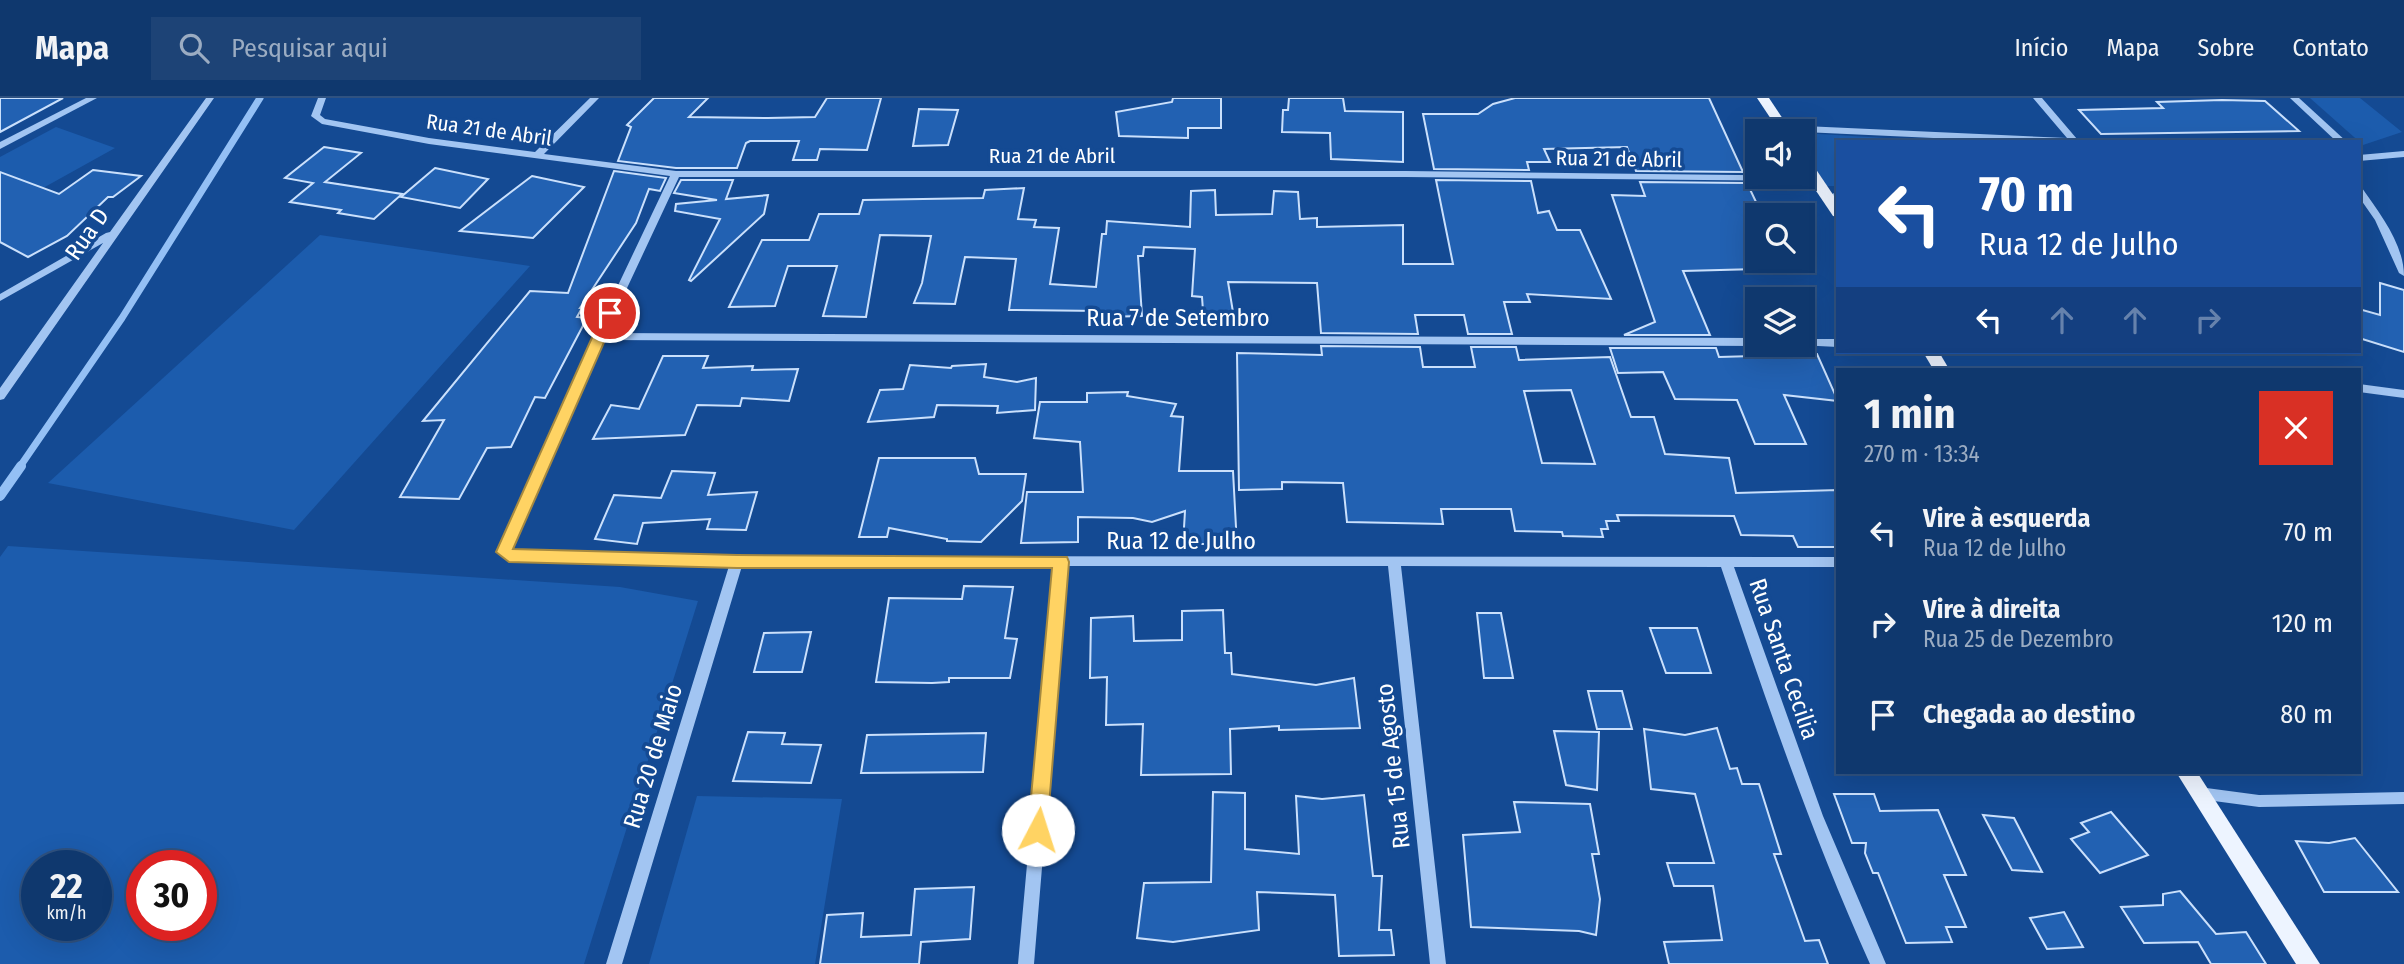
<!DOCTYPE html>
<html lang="pt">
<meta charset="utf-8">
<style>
body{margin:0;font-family:"Fira Sans Condensed",sans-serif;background:#1d4376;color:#f1f3f6;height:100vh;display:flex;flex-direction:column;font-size:26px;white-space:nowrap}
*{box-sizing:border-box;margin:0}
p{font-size:23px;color:#9bacc2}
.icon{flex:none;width:38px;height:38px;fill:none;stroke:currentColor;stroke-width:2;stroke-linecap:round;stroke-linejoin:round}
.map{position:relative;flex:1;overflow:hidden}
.side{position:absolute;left:1836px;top:270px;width:525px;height:406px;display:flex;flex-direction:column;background:#0f386e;border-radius:0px;box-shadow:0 7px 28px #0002,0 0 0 2px #2f5281}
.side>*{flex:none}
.guide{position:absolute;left:1836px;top:42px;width:525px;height:214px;border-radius:0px;box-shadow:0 7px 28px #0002,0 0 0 2px #2f5281;background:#1a4fa0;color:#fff;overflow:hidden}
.controls{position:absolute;left:1745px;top:21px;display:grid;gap:14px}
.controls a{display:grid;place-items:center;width:70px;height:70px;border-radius:0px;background:#0f386e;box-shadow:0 7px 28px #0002,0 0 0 2px #2f5281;font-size:35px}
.speed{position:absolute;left:21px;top:752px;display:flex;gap:14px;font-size:35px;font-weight:700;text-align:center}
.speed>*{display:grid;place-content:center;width:91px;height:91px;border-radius:50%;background:#0f386e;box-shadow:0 7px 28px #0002,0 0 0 2px #2f5281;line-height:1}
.speed small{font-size:18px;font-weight:400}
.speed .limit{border:10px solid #d22;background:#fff;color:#111}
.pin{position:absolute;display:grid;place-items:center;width:60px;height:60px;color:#fff;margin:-30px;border:4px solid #fff;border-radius:50%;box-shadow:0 2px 7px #0007}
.me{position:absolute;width:77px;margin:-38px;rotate:5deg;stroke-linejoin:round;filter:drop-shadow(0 0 5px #0008)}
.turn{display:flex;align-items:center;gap:24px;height:147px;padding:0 28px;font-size:32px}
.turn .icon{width:91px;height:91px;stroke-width:2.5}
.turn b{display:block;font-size:49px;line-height:60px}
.lanes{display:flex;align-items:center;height:66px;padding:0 28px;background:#0003;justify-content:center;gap:35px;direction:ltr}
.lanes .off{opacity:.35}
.round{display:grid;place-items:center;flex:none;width:74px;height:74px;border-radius:0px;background:#1d4376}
.overview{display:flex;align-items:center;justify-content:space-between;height:119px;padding:0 28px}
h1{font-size:42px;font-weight:700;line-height:52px}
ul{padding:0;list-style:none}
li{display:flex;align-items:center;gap:21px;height:91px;padding:0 28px}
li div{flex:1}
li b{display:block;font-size:26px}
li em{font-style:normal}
header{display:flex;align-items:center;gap:42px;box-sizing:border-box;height:98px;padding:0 35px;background:#0f386e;border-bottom:2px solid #2f5281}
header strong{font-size:33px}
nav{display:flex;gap:38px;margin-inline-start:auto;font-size:24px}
.search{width:490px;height:63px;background:#1d4376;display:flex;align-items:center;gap:18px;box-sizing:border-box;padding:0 24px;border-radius:0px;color:#9bacc2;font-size:26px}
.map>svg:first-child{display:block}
.green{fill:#1c5cad;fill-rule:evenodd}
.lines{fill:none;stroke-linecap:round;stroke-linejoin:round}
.stream-far1{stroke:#94c0f5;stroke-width:7}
.stream{stroke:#94c0f5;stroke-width:10}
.building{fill:#2261b2;stroke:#cae0fc;stroke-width:2;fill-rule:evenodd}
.minor{fill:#a2c5f2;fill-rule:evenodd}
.major{fill:#edf4ff;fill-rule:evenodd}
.route{fill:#ffd363;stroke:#a68940;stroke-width:2}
.labels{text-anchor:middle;stroke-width:7;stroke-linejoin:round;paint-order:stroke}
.far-street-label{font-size:21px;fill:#fff;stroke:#144a93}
.street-label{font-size:24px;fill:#fff;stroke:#144a93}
</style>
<header>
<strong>Mapa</strong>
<div class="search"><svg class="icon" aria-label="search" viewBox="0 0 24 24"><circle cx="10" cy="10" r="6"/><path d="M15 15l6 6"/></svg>Pesquisar aqui</div>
<nav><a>Início</a><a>Mapa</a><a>Sobre</a><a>Contato</a></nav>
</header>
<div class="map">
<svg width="2404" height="866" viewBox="0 0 2404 866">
<rect width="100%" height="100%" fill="#144a93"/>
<!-- green -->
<g class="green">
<path d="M2310,0H2360L2402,34L2363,47Z"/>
<path d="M56,29L115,50L43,90L0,74V59Z"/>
<path d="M1802,35L1920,42L1922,44H1838L1837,88H1825L1803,49Z"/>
<path d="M320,137L530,168L294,432L48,385Z"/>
<path d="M8,448L620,489L698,503L584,866H0V459ZM96,768V828H37V768ZM201,768V828H142V768Z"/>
<path d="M697,698L842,701L815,866H649Z"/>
</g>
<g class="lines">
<!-- stream-far1 -->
<path class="stream-far1" d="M19,370L122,220L260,0"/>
<!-- stream -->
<path class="stream" d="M0,398L21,368"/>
</g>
<!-- building -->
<g class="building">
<path d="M0,0H63L0,34Z"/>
<path d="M654,0H708L689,19L768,20L815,19L827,0H881L867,52L820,51L817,62H793L799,43H750L746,45L737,70H676L618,63L631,29L627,27Z"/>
<path d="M1173,0H1221V30H1188V40L1119,38L1116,14L1172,4Z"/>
<path d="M1289,0H1343L1345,13L1403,14V64L1331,61L1330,35L1282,34L1283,12H1288Z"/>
<path d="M1515,0H1709L1743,74L1636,73L1627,49L1544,51L1550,64H1527L1529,72L1434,71L1423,16H1478L1493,6Z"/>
<path d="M2222,2L2265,3L2299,33L2101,36L2079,12L2163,10L2157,4Z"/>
<path d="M919,11L958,12L948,47L913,48Z"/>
<path d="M324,49L361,55L325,84L402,96L374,121L338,115L341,112L290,104L313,85L285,80Z"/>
<path d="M435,70L488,81L460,110L401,99Z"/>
<path d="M93,72L141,78L113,99H108L67,138L28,159L0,144V74L59,96Z"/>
<path d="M614,73L666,80L660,93L649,91L636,125L580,210H582L577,219L587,220L545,300L535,299L511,349L487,350L459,401L400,399L444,322L423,323L530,193L568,195Z"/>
<path d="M532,78L584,89L533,140L460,133Z"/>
<path d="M681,82H733L726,101L768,97L764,116L691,183L689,182L720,121L675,113L676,106L717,102L674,95Z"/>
<path d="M1436,82L1531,83L1538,115L1549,113L1557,132H1580L1611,201L1527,196L1530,204H1504L1512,236H1468L1464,217H1415L1418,236L1321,235L1317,185L1228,184L1235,226L1204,227L1202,199L1192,198L1195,151L1144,149L1143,158H1138L1142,218L1102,219V213L1009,212L1016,161L965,159L955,206L914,205L922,185L931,138L880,137L866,219L823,218L837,168H788L775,208L729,209L762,142H809L819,116H859L863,102L983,100L985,92L1024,90L1018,121L1036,122L1034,129L1059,130L1050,186L1096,189L1102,136H1106L1107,123L1190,129L1191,93L1215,92L1216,117L1272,116L1274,93L1298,94L1300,121L1317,120V129L1403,127V166H1453Z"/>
<path d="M1640,84L1747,85L1757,106V171L1683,173L1710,237H1624L1655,224L1612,97L1645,98Z"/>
<path d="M2380,185L2404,192V254L2359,240V211L2380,217Z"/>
<path d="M1321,248L1420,249L1423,269H1475L1471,249H1516L1519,262L1610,259L1631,319H1654L1665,356L1729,360L1736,395L1838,392V449H1798L1793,438L1741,437L1734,418L1617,417L1619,423H1606L1608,431H1601L1603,439L1563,438L1562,434L1515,433L1511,411H1441L1443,426L1347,424L1343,385L1282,384V391L1239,392L1237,255L1322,257ZM1571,292L1595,366L1542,365L1524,293Z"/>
<path d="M1610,250H1716L1719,259L1817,256L1838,303L1784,297L1806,346H1755L1737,302L1675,301L1663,274L1618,275Z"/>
<path d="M663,258H708L703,270L753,268L752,272L798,271L789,303L742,300L740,308L697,307L685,337L593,341L611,307L639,311Z"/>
<path d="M986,266L984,279L1017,284L1036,280L1035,312L997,315L998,308L937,307L934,319L868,324L880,292L903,291L910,267L951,270L952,268Z"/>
<path d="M1128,294L1127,298L1176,306L1171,318L1183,319L1179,373H1233L1237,448L1207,450V446H1183L1185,413L1152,424L1133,420L1078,419V444L1021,445L1027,394H1083L1080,344L1034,340L1040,304H1087V295Z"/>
<path d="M879,360H975L979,376H1026L1022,403L981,444L947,443V441L889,430L887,439H859Z"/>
<path d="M672,373L715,375L708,397L757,394L746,432L707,431L710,421L643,425L637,446L595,441L614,397L661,400Z"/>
<path d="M964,488L1013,489L1005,540L1017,541L1010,580H949V584L932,585L876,584L889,500L962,501Z"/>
<path d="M1223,512L1225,555H1231L1232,576L1316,587L1354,580L1360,630L1279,632V628L1230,631L1231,676L1141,677L1143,626L1106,627L1107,579L1090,580L1091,520L1133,518L1134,543L1182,542V513Z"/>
<path d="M1477,515H1501L1513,580H1484Z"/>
<path d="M1650,530H1697L1711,575H1666Z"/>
<path d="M811,534L802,574H754L764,535Z"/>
<path d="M1588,593H1622L1632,631H1597Z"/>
<path d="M1717,630L1730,671L1737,670L1742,686H1759L1781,756H1774L1805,843L1819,842L1828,866H1669L1664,844L1722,842L1713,788H1674L1667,765H1714L1695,696L1651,691L1644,631L1685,637Z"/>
<path d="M1554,633L1599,634L1597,692L1566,687Z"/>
<path d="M748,634L785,635L782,646L821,647L811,685L733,683Z"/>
<path d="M986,635L983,674L861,675L867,637Z"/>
<path d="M1213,694L1245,695V751L1299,756L1296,698L1322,701L1364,697L1373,778H1382L1379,832H1391L1394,857L1339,858L1335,797L1257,794L1259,832L1173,844L1137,840L1144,785L1211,784Z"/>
<path d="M1834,696H1874L1880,713L1938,712L1966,777H1944L1966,829H1946L1952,844L1906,845L1878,775H1873L1865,755L1866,745H1852Z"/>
<path d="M1514,704L1590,706L1599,756H1592L1600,801L1596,837L1579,833L1471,829L1463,737L1520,734Z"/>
<path d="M2111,714L2148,757L2100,775L2071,741L2089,734L2081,725Z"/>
<path d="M1983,717L2014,720L2042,774L2012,772Z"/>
<path d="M2355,740L2398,794H2324L2296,743L2329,745Z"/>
<path d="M974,789L970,841L921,844L919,866H820L827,817L863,815L861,839L911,837L915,791Z"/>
<path d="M2180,793L2216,836L2246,834L2266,866H2211L2198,844L2144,845L2121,809L2163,807V796Z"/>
<path d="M2064,814L2083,849L2047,851L2030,820Z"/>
</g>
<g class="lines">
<!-- minor -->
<g class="minor">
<path d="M86,0H97L0,51V44Z"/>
<path d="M206,0H214L4,301L0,302V290L103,145L0,203V196L106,135L110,134Z"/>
<path d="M318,0H326L320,17L325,21L429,40L535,54L590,0H599L544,56L676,73H1406L1818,78L1820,80L1815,83L1406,79H679L606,235L1757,240V247H1760L1757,248L603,242L511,453L737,458L1838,459V469H1734L1823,718L1886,866H1870C1812,737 1766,603 1721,469L1401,468L1446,866H1430L1388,468H1067L1034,866H1018L1054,468H742L622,866H606L729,468L509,463L505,461L498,454L594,238L670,78L429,46L322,26L311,18Z"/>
<path d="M2033,0H2042L2077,41L2088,44H2020L1782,33L1778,30L1782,27L2067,40Z"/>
<path d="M2290,0H2299L2347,44H2337Z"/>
<path d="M2404,53V59L2359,63V57Z"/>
<path d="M2359,89L2362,90C2380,116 2404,146 2404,178L2399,175L2375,122L2359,99Z"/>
<path d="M1838,93V100L1828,104L1823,101Z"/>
<path d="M1802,241H1838V249L1798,247H1802Z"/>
<path d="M2359,286L2404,292V300L2359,294Z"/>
<path d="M2199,689L2259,697L2404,694V706L2259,709L2199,701L2194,700L2192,695L2194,690Z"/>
</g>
<!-- major -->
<g class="major">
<path d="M1757,0H1769L1791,33H1779Z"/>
<path d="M1802,57L1807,58L1838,104V119L1833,118L1802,72Z"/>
<path d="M1923,254H1939L1949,271H1933Z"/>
<path d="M2176,674H2197L2320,866H2296Z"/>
</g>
</g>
<!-- route -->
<path class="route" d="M610,211L617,215L513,451L737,457L1067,459L1069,464L1047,732L1045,738L1038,741L1031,738L1028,732L1052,470H737L509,464L496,454L603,215Z"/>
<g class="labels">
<!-- far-street labels -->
<g class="far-street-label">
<text transform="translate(489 32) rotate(8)" y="7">Rua 21 de Abril</text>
<text x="1052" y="65">Rua 21 de Abril</text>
<text transform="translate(1619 61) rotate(1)" y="7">Rua 21 de Abril</text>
</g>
<!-- street labels -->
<g class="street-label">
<text transform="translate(87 136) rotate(-55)" y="8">Rua D</text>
<text x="1178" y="228">Rua 7 de Setembro</text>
<text x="1181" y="451">Rua 12 de Julho</text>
<text transform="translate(1784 561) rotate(71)" y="8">Rua Santa Cecilia</text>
<text transform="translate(653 658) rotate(-73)" y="8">Rua 20 de Maio</text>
<text transform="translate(1393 668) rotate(-96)" y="8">Rua 15 de Agosto</text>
</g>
</g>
</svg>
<div class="controls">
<a><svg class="icon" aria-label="sound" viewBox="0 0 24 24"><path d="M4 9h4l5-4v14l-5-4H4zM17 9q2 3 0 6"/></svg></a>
<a><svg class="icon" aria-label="search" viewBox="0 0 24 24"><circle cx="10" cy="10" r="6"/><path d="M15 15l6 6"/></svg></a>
<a><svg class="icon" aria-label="layers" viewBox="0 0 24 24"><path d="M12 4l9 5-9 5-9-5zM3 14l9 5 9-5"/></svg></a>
</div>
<div class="speed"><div>22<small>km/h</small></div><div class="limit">30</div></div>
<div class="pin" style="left:610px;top:215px;background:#d93025"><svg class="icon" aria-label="arrive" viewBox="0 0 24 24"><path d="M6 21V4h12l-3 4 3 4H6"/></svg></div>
<svg class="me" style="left:1038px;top:732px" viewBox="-20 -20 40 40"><circle r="19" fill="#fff"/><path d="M0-13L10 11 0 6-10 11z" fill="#ffd363"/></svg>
<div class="guide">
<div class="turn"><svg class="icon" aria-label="left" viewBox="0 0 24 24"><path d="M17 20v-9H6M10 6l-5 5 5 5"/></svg><div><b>70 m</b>Rua 12 de Julho</div></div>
<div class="lanes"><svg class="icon" aria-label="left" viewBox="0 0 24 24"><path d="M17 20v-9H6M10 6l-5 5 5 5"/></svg><svg class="icon off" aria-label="ahead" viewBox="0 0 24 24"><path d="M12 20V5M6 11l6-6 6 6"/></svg><svg class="icon off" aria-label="ahead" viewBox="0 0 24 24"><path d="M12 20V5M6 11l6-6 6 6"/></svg><svg class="icon off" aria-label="right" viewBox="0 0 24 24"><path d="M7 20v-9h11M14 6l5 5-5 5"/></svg></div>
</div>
<section class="side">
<div class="overview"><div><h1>1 min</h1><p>270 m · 13:34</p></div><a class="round" style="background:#d93025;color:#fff"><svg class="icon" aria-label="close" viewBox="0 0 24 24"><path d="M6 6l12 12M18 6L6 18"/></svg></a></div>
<ul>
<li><svg class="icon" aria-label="left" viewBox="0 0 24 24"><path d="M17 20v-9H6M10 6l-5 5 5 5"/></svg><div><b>Vire à esquerda</b><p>Rua 12 de Julho</p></div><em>70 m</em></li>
<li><svg class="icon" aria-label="right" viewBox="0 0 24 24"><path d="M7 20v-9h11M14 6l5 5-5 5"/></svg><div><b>Vire à direita</b><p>Rua 25 de Dezembro</p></div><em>120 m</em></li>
<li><svg class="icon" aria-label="arrive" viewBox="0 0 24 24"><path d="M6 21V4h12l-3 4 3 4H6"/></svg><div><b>Chegada ao destino</b></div><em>80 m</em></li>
</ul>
</section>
</div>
